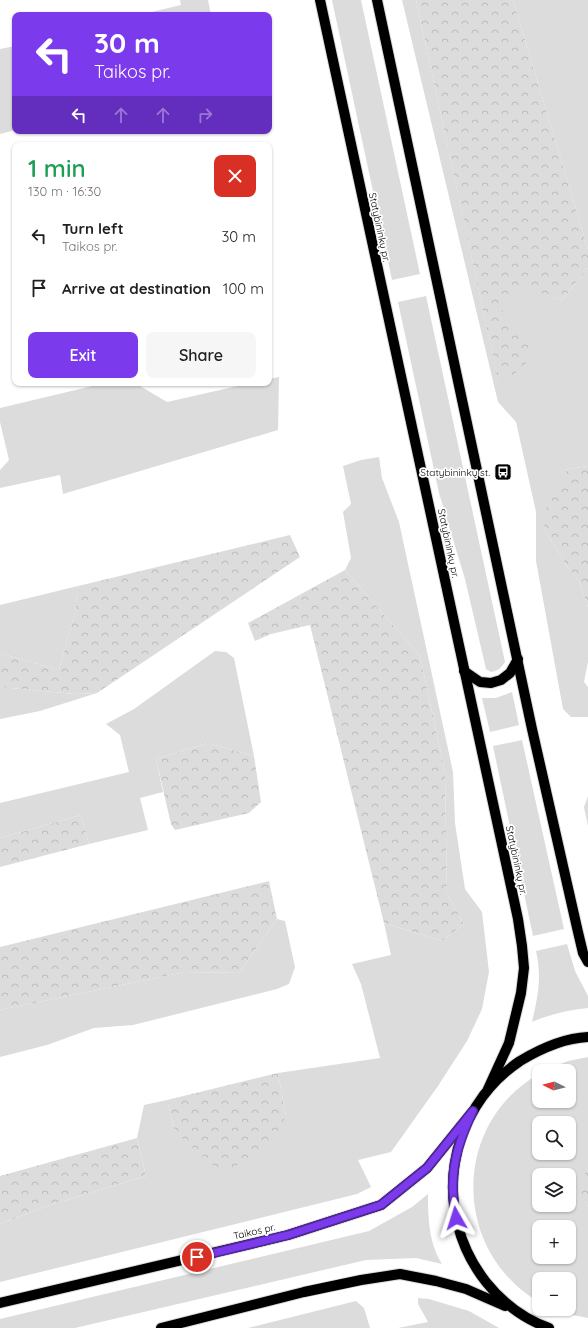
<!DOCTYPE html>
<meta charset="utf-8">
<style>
body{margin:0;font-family:Quicksand,sans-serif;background:#f6f6f6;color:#202124;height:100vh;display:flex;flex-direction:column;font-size:15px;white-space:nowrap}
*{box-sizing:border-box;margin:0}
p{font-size:13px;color:#757577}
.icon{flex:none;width:22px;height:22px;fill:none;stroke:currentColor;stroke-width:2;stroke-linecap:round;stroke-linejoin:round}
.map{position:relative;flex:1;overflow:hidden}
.panel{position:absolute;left:12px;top:142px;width:260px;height:244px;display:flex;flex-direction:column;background:#fff;border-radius:8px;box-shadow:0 1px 3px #0004}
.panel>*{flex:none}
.guide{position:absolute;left:12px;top:12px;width:260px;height:122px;border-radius:8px;box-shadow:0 1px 3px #0004;background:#7c3aed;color:#fff;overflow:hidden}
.needle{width:26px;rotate:276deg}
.fabs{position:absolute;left:532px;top:1064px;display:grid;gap:8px}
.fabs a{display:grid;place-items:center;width:44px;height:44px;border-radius:8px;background:#fff;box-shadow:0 1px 3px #0004;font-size:20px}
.pin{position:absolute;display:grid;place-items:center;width:34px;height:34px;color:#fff;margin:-17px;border:2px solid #fff;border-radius:50%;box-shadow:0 1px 4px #0007}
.me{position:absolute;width:44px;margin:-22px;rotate:354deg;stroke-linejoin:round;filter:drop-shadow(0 0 3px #0008)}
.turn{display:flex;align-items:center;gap:14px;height:84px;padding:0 16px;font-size:18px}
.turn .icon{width:52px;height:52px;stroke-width:2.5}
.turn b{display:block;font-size:28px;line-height:34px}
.lanes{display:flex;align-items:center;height:38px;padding:0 16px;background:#0003;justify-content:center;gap:20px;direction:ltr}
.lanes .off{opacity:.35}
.round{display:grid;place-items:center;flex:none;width:42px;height:42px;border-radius:8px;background:#f6f6f6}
.head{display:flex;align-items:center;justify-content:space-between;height:68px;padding:0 16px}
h1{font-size:24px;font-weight:600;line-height:30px;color:#1e9e55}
.action{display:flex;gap:8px;margin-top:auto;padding:8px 16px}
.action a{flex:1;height:46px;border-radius:8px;background:#7c3aed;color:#fff;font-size:16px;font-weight:600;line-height:46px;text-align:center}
.action a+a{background:#f6f6f6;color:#202124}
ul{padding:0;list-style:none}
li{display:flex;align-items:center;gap:12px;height:52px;padding:0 16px}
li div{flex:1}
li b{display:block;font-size:15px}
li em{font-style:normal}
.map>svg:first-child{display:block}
.green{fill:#dcdcdc;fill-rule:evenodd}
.forest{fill:url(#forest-crowns)}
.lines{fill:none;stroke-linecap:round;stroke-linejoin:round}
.primary-casing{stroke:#dbdbdb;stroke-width:12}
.primary{stroke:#000;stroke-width:10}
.route-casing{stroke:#51269a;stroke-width:10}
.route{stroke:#7c3aed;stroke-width:7}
.labels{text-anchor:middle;stroke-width:3.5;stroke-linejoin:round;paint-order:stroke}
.street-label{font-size:10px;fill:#000;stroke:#fff}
.poi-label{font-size:10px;fill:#000;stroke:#fff;text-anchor:end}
</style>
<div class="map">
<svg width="588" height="1328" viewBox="0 0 588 1328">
<defs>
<pattern id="forest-crowns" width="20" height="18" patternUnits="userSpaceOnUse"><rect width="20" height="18" fill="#dcdcdc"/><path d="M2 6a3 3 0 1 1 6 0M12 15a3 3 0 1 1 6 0" fill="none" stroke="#bbb"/></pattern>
</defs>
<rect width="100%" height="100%" fill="#fff"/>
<!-- green -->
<g class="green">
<path d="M180,0H208L211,15H139L181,5Z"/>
<path d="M332,0H361L420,274L392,280Z"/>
<path d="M402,0H416L499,383L502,309L517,285L562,300L588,268V466L568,469L544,529L566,565L579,581L588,607V662L584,682L588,687V717H571L563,709L536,561V512L516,422L498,402Z"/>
<path d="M513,0H588V249Z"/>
<path d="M15,46V130L0,134V49Z"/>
<path d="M426,296L505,662C501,668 498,671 491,672L486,669L465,579L439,493L398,302Z"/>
<path d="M279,377L278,430L63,494L60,475L0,488V470L9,460L0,422V408L105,383H135L167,402L251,383H269V379Z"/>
<path d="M379,457L382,478L399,522L453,772L455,823L465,889L482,912L489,972L482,1009L467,1041L438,1086L391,1152L358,1160L371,1187L357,1194L0,1282V1224L47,1206L146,1176L137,1138L144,1105L167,1100L175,1132L286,1116L278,1073L380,1058L361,984L352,964L391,955L384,923L442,941L464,924L447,894L445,772L420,656L345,570L351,558L343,512L351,504L343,466L361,460Z"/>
<path d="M78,586L75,612L59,670L0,653V605Z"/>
<path d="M215,651L226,652L234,658L254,756L208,743L156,759L163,792L140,798L148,830L89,844L81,815L0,838V803L129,772L120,735L106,724L134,709Z"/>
<path d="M0,687L75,694L97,693L40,711L0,719Z"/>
<path d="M512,692L519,725L490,732L482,698H496Z"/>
<path d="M522,740L564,929L533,936L493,746Z"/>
<path d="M588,796V826L584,807Z"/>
<path d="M277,919L285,921L295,967L289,984L277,989L133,1025L94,1028L47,1045L0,1057V1010L185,972L239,973Z"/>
<path d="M567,944L575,971L588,996V1008C569,1010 550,1014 532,1022C538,996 542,977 536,951Z"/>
<path d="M588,1057V1170L587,1171V1205L588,1206V1318L568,1314L553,1309H569V1279H539V1302C452,1251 451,1124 539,1074V1101H569V1071H544L568,1061ZM539,1123H569V1153H539ZM539,1175H569V1205H539ZM539,1227H569V1257H539Z"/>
<path d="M428,1194C428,1219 429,1243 442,1264L416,1258L366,1260L75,1328H0V1319L369,1231L412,1207Z"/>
<path d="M418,1298L429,1299L469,1311L499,1328H398L428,1322L418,1304Z"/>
<path d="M356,1301L364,1308L370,1328H248Z"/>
</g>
<!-- forest -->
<g class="forest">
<path d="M416,0H513L588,249V268L562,300L517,286L502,310L533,350L524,367L499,384Z"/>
<path d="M588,466V607L579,581L566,565L544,529L546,509L568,469Z"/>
<path d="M290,535L300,557L97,693L75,694L0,687V653L59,670L75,612L78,586Z"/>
<path d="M345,570L420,656L445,772L447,894L464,924L442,941L384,923L310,625L271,634L255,641L248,623Z"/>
<path d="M208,743L254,756L261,802L249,813L175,830L171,824L156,759Z"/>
<path d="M81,815L89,844L0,867V838Z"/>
<path d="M269,881L277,919L239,973L185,972L0,1010V947Z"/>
<path d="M278,1073L286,1116L265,1154L220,1172L175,1132L167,1100Z"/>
<path d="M137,1138L146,1176L47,1206L0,1224V1176Z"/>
<path d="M588,1170V1206C578,1195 578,1180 588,1170Z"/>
</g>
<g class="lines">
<!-- primary casing -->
<g class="primary-casing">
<g id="primary">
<path d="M320,0L518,919L522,946L524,968L521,993L509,1043L488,1089"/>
<path d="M377,0L532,729L578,932L583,953L588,962"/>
<path d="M464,671L480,682L491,683L501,680L510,673L518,659"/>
<path d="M0,1303L288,1235L381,1205L427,1168L473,1111"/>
<path d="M161,1328L304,1292L361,1280L400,1274L436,1281L466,1289L505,1306"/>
<path d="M549,1328C524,1319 502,1302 486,1282C431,1212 446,1111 520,1061C540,1049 564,1038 588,1037"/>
</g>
</g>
<!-- primary -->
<use href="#primary" class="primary"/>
</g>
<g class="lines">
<!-- route casing -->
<g class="route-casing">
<path id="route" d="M197,1257L288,1235L381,1205L427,1168L473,1111C461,1136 452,1161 453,1190C453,1199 455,1209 456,1218"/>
</g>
<!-- route -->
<use href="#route" class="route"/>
</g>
<!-- icons -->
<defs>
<g id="bus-square" transform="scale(0.9)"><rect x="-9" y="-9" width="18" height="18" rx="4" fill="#000" stroke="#fff"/><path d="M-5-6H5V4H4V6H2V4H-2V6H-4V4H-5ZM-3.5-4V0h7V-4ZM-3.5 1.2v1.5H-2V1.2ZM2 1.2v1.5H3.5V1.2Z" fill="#fff"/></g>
</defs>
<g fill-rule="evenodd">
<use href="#bus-square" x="503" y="472"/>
</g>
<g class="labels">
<!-- street labels -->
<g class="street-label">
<text transform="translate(380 227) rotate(78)" y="4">Statybininkų pr.</text>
<text transform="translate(449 543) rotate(78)" y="4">Statybininkų pr.</text>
<text transform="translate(517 860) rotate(78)" y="4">Statybininkų pr.</text>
<text transform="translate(254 1231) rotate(-13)" y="4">Taikos pr.</text>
</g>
<!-- poi labels -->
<g class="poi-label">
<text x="490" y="476">Statybininkų st.</text>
</g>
</g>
</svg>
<div class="fabs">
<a><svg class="needle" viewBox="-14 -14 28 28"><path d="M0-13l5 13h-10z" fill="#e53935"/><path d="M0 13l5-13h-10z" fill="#757577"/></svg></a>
<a><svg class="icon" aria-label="search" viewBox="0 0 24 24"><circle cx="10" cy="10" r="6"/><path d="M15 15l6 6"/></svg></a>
<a><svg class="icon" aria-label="layers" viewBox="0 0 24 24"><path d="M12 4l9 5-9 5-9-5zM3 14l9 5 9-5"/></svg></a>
<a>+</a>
<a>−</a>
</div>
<div class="pin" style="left:197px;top:1257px;background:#d93025"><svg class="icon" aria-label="arrive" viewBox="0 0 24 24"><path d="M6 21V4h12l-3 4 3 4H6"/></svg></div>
<svg class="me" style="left:456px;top:1218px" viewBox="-20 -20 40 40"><path d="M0-17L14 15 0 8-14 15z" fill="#7c3aed" stroke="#fff" stroke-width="4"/></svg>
<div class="guide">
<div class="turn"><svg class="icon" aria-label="left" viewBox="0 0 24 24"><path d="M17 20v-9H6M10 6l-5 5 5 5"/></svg><div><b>30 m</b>Taikos pr.</div></div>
<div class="lanes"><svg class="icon" aria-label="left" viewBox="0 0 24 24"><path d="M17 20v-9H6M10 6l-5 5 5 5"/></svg><svg class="icon off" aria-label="ahead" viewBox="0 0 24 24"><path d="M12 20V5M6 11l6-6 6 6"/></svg><svg class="icon off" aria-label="ahead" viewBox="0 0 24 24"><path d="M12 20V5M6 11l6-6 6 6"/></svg><svg class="icon off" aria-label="right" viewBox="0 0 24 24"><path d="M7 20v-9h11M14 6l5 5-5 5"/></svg></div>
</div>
<section class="panel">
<div class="head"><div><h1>1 min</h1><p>130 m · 16:30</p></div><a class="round" style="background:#d93025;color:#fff"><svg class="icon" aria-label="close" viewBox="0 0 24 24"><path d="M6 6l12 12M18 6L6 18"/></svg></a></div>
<ul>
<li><svg class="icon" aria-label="left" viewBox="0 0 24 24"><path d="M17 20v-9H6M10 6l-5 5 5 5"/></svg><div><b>Turn left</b><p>Taikos pr.</p></div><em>30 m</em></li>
<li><svg class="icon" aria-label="arrive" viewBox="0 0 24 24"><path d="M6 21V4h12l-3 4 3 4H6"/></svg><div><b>Arrive at destination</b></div><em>100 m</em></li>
</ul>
<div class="action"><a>Exit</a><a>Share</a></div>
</section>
</div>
